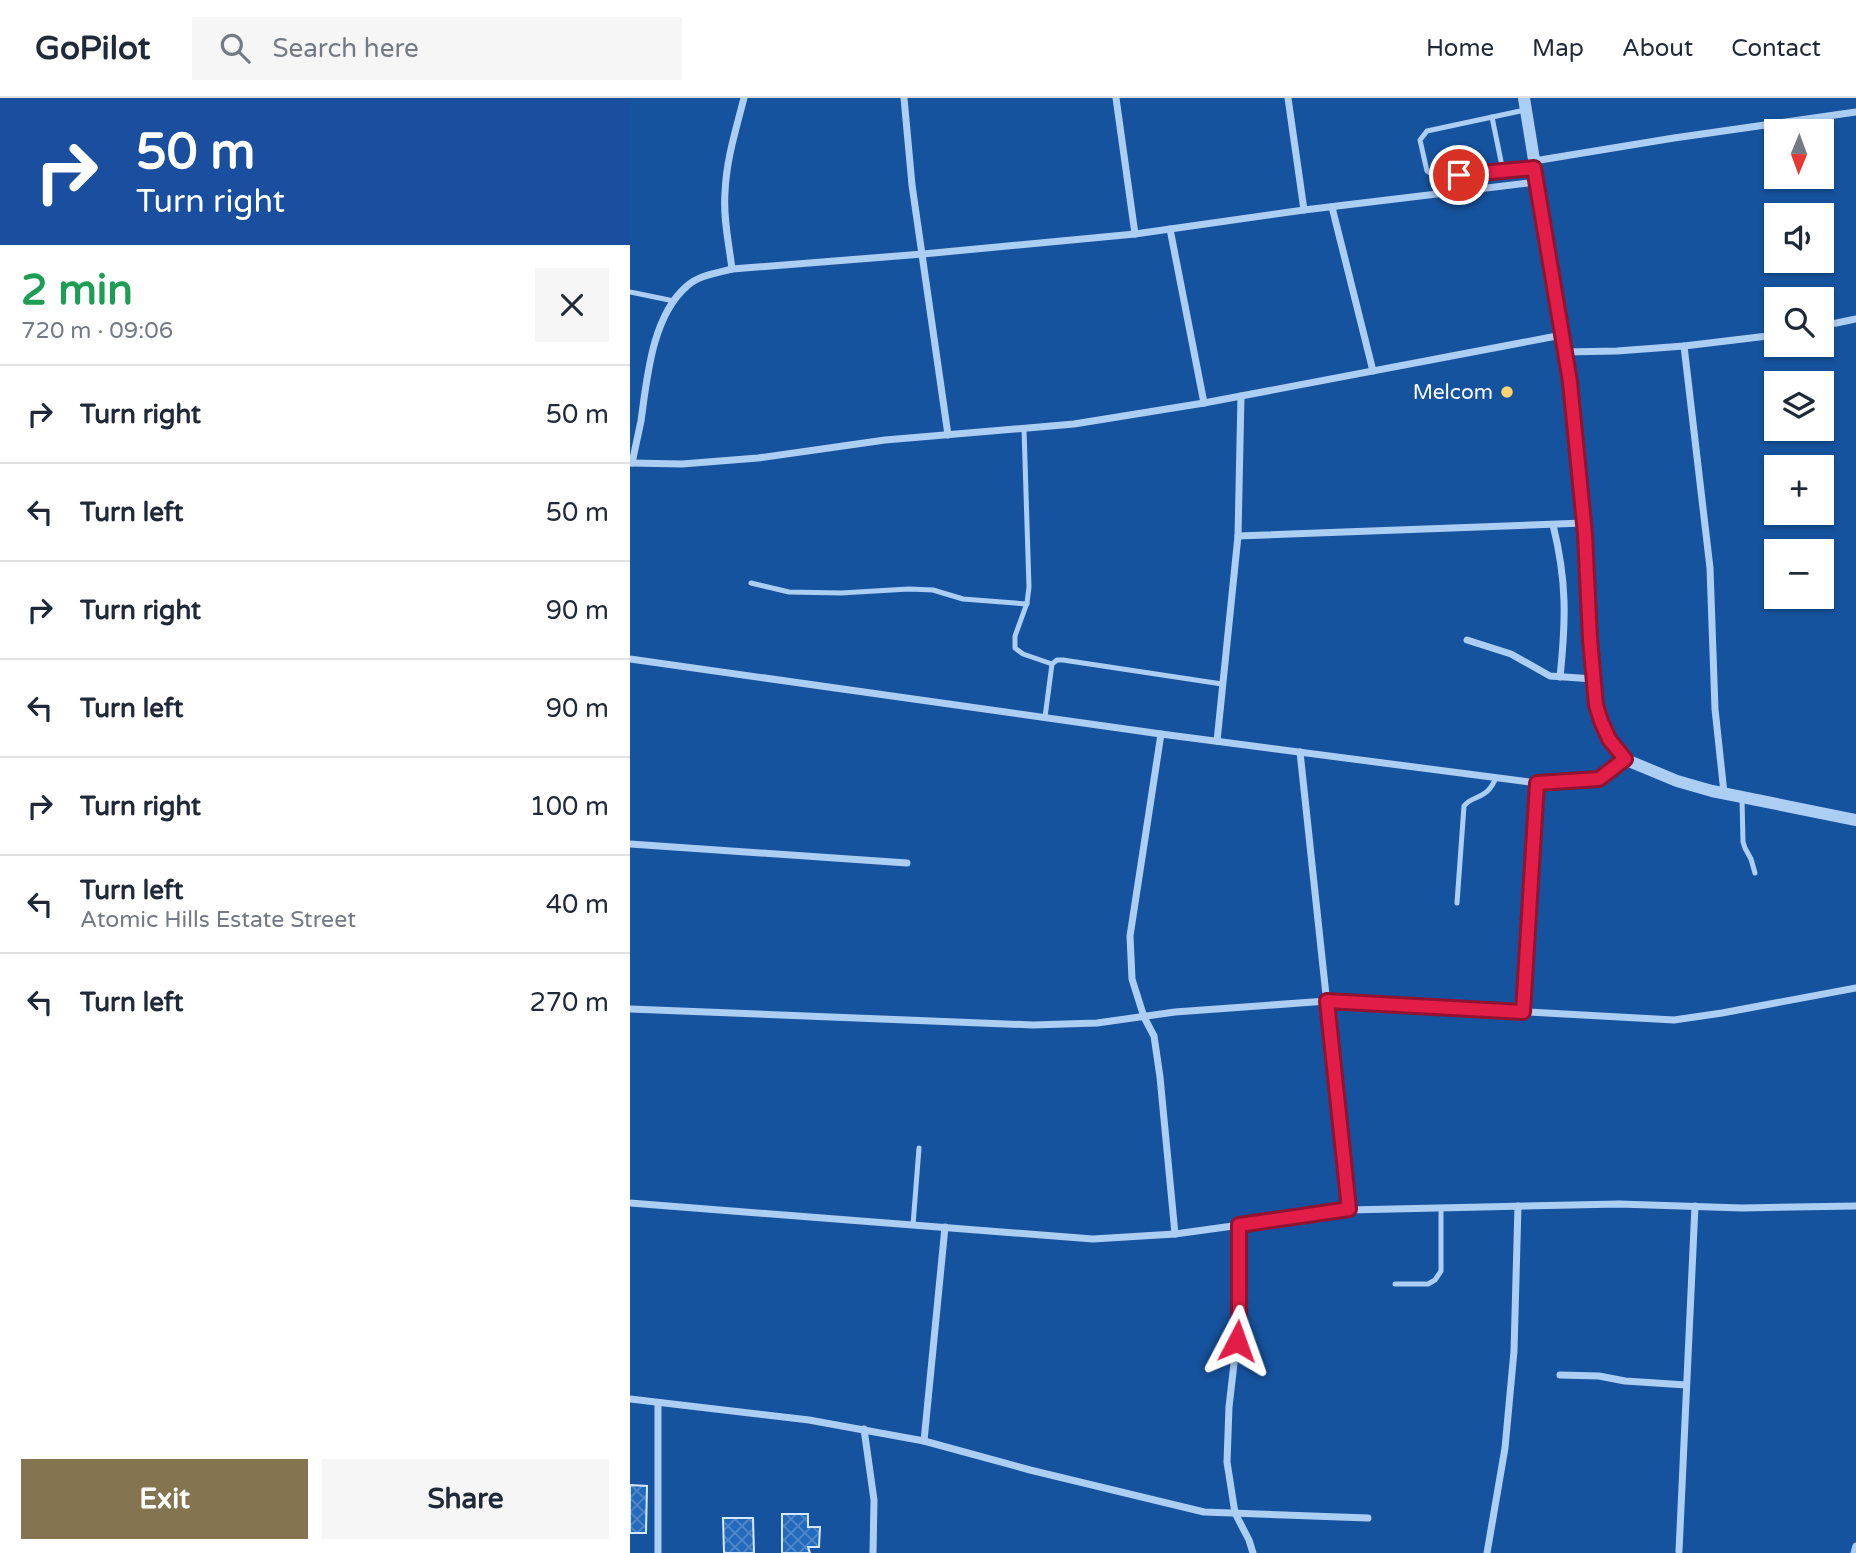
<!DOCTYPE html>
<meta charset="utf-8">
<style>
body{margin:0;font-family:"Varela Round",sans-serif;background:#f6f6f7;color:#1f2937;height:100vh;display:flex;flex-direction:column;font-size:26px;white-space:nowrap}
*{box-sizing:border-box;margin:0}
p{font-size:23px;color:#747a83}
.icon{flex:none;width:38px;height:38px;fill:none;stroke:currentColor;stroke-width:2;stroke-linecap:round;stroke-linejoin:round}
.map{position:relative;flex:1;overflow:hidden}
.drawer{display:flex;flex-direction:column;background:#fff;width:630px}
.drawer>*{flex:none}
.hud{background:#1a4fa0;color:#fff;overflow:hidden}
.needle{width:46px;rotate:181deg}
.fabs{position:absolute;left:1134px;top:21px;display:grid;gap:14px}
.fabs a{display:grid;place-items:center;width:70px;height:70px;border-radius:0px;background:#fff;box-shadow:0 2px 5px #0004;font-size:35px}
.pin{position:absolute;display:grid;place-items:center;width:60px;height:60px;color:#fff;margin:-30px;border:4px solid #fff;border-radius:50%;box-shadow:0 2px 7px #0007}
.me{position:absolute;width:77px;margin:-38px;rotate:4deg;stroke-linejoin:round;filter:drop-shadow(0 0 5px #0008)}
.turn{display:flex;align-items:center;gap:24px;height:147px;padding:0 21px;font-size:32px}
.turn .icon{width:91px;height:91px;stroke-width:2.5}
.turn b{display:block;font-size:49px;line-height:60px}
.round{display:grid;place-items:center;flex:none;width:74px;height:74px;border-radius:0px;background:#f6f6f7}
.overview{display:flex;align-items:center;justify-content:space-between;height:119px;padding:0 21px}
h1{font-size:42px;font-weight:800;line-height:52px;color:#1e9e55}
.primary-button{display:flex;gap:14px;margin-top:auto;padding:14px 21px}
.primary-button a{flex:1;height:80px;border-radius:0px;background:#847550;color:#fff;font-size:28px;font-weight:800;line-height:80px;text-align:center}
.primary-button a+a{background:#f6f6f7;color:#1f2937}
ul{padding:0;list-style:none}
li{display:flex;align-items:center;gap:21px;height:98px;padding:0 21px;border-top:2px solid #e0e1e3}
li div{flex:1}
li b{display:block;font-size:26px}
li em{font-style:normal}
header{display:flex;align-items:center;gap:42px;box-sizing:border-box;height:98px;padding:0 35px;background:#fff;border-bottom:2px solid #e0e1e3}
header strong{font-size:33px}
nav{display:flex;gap:38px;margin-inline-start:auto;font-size:24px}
.search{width:490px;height:63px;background:#f6f6f7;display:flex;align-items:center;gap:18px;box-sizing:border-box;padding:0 24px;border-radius:0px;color:#747a83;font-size:26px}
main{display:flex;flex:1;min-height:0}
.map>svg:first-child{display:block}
.building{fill:url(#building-cross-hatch);stroke:#d5e8fd;stroke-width:2}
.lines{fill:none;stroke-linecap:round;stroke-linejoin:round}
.service{stroke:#adcef3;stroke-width:5}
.minor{stroke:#adcef3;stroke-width:7}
.tertiary{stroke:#adcef3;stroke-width:12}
.route-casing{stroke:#92132f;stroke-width:18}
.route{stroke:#e11d48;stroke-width:12}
.poi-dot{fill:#ffd36f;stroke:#15539e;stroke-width:2.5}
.labels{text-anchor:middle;stroke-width:7;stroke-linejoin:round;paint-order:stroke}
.poi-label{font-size:21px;fill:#fff;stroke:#15539e;text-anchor:end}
</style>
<header>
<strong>GoPilot</strong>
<div class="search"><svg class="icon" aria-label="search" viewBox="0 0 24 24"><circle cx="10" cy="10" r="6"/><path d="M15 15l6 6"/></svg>Search here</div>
<nav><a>Home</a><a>Map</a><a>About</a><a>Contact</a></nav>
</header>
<main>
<section class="drawer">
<div class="hud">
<div class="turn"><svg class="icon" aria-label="right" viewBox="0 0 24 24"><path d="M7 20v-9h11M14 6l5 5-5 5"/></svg><div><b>50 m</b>Turn right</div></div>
</div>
<div class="overview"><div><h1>2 min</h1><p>720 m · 09:06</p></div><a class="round"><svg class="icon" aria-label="close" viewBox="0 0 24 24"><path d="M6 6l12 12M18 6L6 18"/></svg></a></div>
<ul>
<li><svg class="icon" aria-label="right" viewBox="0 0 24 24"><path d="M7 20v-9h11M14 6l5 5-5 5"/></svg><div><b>Turn right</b></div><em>50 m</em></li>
<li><svg class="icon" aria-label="left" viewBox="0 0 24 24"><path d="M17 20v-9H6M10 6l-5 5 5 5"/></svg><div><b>Turn left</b></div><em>50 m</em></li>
<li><svg class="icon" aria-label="right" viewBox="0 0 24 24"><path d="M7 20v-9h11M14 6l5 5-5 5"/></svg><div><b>Turn right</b></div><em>90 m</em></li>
<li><svg class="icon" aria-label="left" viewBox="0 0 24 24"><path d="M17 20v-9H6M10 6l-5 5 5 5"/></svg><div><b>Turn left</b></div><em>90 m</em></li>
<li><svg class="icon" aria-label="right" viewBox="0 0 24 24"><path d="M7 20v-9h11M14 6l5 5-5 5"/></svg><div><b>Turn right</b></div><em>100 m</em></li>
<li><svg class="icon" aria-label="left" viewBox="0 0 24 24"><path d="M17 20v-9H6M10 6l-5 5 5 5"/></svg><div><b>Turn left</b><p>Atomic Hills Estate Street</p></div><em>40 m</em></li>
<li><svg class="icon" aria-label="left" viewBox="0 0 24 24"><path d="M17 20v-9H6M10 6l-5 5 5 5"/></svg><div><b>Turn left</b></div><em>270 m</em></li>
</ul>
<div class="primary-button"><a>Exit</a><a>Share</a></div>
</section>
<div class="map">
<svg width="1226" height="1455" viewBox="0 0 1226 1455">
<defs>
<pattern id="building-cross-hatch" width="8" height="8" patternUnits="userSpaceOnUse" patternTransform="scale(1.75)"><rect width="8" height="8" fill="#246abc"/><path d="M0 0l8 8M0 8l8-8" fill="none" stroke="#5088c9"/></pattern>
</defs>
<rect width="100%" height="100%" fill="#15539e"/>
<!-- building -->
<g class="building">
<path d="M0,1387L17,1388L16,1435H0Z"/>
<path d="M152,1416H178V1429H190L189,1449H178L180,1455H152Z"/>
<path d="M93,1420H123L124,1455H94Z"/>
</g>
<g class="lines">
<!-- service -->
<g class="service">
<path d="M895,12L797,33L790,42L797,73L806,79L904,70"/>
<path d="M862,19L873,73"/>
<path d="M0,194L44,203"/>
<path d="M394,331L399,489L397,505L385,538V550L393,556L422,566"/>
<path d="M121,485L159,494L211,495L279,491L303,492L333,501L397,506"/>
<path d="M415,619L422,566L427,562H433L592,586"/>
<path d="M1112,701L1113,744L1115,750L1121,761L1125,775"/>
<path d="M827,805L834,708C840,700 847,701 855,695C861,691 863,686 866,680"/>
<path d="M283,1127L289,1050"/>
<path d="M765,1186H798L805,1182L811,1173V1110"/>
</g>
<!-- minor -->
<g class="minor">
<path d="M274,0L282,87L318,337"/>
<path d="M486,0L505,136"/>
<path d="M658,0L674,112"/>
<path d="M904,63L1044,40L1226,14"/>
<path d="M702,109L743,273"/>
<path d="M540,131L574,305"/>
<path d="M102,171C99,146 93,120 95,95C96,63 106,31 114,0"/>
<path d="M1192,228L1226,221"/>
<path d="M1054,248L1080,470L1085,611L1094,695"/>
<path d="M934,254L987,253L1054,248L1146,237"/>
<path d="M0,365L52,366L128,360L255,342L444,326L574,305L932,237"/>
<path d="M2,365C5,351 8,337 11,323C17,280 22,218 57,188C69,177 87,175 102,171L293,156L505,136L674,112L906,84"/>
<path d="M923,427C937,483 936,522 930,579"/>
<path d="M608,438L954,425"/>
<path d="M837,542L881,556L920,578L964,581"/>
<path d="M0,561L531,636L907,685L969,681L994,661"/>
<path d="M531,636L500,838L502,881L514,919L524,938L530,979L545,1136"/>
<path d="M587,643L608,438L611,298"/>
<path d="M670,654L719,1112"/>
<path d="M0,746L277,765"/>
<path d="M0,911L403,927L467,925L545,914L697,903L1044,922L1092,915L1226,890"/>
<path d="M893,914L907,685"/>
<path d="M0,1105L463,1141L545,1136L719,1112L989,1106L1112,1110L1226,1108"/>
<path d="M609,1127V1222L599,1309L597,1364L605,1415L619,1442L623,1455"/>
<path d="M930,1277L969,1278L995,1283L1056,1287"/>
<path d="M0,1301L179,1322L294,1343L400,1372L574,1414L738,1420"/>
<path d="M28,1306V1455"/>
<path d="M234,1331L244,1402L243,1455"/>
<path d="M294,1343L315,1129"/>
<path d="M1049,1453L1065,1108"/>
<path d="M857,1455L875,1350L884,1253L888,1108"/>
<path d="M1224,1455L1226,1448"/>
</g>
<!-- tertiary -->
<path class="tertiary" d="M894,0L940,284L955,436L964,589L966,607L971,623L979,641L994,661L1047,683L1082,693L1226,722"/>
</g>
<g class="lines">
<!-- route casing -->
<g class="route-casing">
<path id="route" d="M607,1243L609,1222V1127L719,1111L697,903L893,914L907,685L969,681L995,661L979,641L971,623L966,607L960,541L955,436L940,284L904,70L829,77"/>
</g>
<!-- route -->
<use href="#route" class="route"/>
</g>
<!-- markers -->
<circle class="poi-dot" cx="877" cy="294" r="7"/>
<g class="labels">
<!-- poi labels -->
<g class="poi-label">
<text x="863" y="301">Melcom</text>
</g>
</g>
</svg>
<div class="fabs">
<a><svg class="needle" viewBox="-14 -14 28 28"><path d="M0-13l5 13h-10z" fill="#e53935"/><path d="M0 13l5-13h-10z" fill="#747a83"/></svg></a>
<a><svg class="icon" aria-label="sound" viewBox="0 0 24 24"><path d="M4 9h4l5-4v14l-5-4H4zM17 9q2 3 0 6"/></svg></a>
<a><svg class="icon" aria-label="search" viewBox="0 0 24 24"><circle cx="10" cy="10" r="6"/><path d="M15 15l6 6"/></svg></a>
<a><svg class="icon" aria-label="layers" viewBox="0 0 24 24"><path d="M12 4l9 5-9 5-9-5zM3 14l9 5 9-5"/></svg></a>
<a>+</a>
<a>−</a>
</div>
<div class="pin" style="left:829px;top:77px;background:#d93025"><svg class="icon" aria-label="arrive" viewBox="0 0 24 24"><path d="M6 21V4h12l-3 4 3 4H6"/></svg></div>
<svg class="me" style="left:607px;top:1243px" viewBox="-20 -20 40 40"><path d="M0-17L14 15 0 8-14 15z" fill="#e11d48" stroke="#fff" stroke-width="4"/></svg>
</div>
</main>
